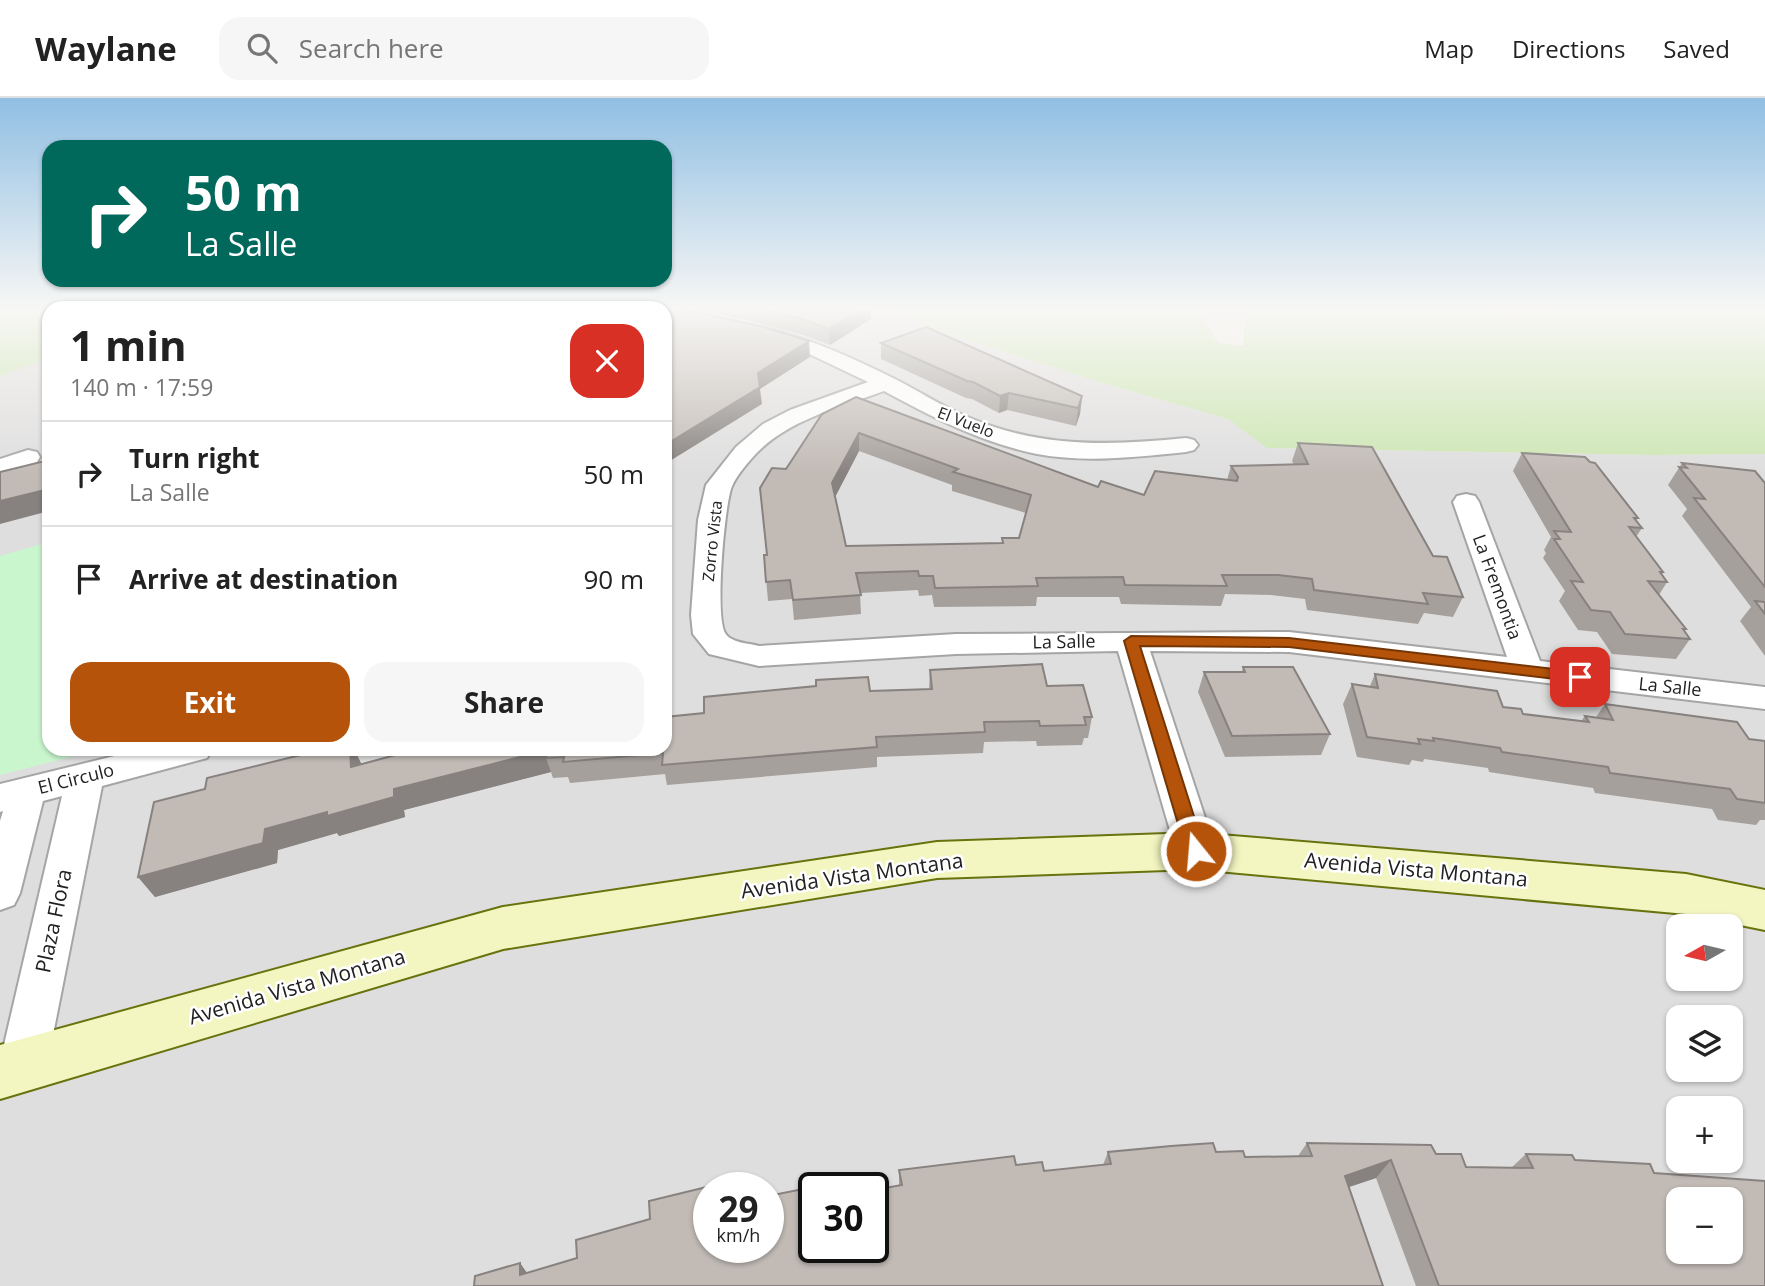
<!DOCTYPE html>
<meta charset="utf-8">
<style>
body{margin:0;font-family:"Open Sans",sans-serif;background:#f6f6f6;color:#222;height:100vh;display:flex;flex-direction:column;font-size:26px;white-space:nowrap}
*{box-sizing:border-box;margin:0}
p{font-size:23px;color:#767676}
.icon{flex:none;width:38px;height:38px;fill:none;stroke:currentColor;stroke-width:2;stroke-linecap:round;stroke-linejoin:round}
.map{position:relative;flex:1;overflow:hidden}
.drawer{position:absolute;left:42px;top:203px;width:630px;height:455px;display:flex;flex-direction:column;background:#fff;border-radius:21px;box-shadow:0 2px 5px #0004}
.drawer>*{flex:none}
.top-card{position:absolute;left:42px;top:42px;width:630px;height:147px;border-radius:21px;box-shadow:0 2px 5px #0004;background:#00695c;color:#fff;overflow:hidden}
.needle{width:46px;rotate:262deg}
.controls{position:absolute;left:1666px;top:816px;display:grid;gap:14px}
.controls a{display:grid;place-items:center;width:77px;height:77px;border-radius:14px;background:#fff;box-shadow:0 2px 5px #0004;font-size:35px}
.speed{position:absolute;left:693px;top:1074px;display:flex;gap:14px;font-size:35px;font-weight:700;text-align:center}
.speed>*{display:grid;place-content:center;width:91px;height:91px;border-radius:50%;background:#fff;box-shadow:0 2px 5px #0004;line-height:1}
.speed small{font-size:18px;font-weight:400}
.speed .limit{border:4px solid #111;border-radius:10px;background:#fff;color:#111}
.pin{position:absolute;display:grid;place-items:center;width:60px;height:60px;color:#fff;margin:-30px;border-radius:14px;box-shadow:0 4px 10px #0006}
.me{position:absolute;width:77px;margin:-38px;rotate:343deg;stroke-linejoin:round;filter:drop-shadow(0 0 5px #0008)}
.turn{display:flex;align-items:center;gap:24px;height:147px;padding:0 28px;font-size:32px}
.turn .icon{width:91px;height:91px;stroke-width:2.5}
.turn b{display:block;font-size:49px;line-height:60px}
.round{display:grid;place-items:center;flex:none;width:74px;height:74px;border-radius:21px;background:#f6f6f6}
.summary{display:flex;align-items:center;justify-content:space-between;height:119px;padding:0 28px}
h1{font-size:42px;font-weight:700;line-height:52px}
.action{display:flex;gap:14px;margin-top:auto;padding:14px 28px}
.action a{flex:1;height:80px;border-radius:21px;background:#b45309;color:#fff;font-size:28px;font-weight:700;line-height:80px;text-align:center}
.action a+a{background:#f6f6f6;color:#222}
ul{padding:0;list-style:none}
li{display:flex;align-items:center;gap:21px;height:105px;padding:0 28px;border-top:2px solid #e0e0e0}
li div{flex:1}
li b{display:block;font-size:26px}
li em{font-style:normal}
header{display:flex;align-items:center;gap:42px;box-sizing:border-box;height:98px;padding:0 35px;background:#fff;border-bottom:2px solid #e0e0e0}
header strong{font-size:33px}
nav{display:flex;gap:38px;margin-inline-start:auto;font-size:24px}
.search{width:490px;height:63px;background:#f6f6f6;display:flex;align-items:center;gap:18px;box-sizing:border-box;padding:0 24px;border-radius:21px;color:#767676;font-size:26px}
.map>svg:first-child{display:block}
.residential{fill:#dfdede;fill-rule:evenodd}
.grass{fill:#cce6b2}
.park{fill:#c9f6cd}
.lines{fill:none;stroke-linecap:round;stroke-linejoin:round}
.street-casing{stroke:#a5a5a5;stroke-width:4}
.secondary-casing{stroke:#68730d;stroke-width:4}
.street{fill:#fff;fill-rule:evenodd}
.secondary{fill:#f3f6c1;fill-rule:evenodd}
.wall{fill:#a6a09c;fill-rule:evenodd}
.shaded-wall{fill:#87827f}
.building{fill:#c1bab5;stroke:#87827f;stroke-width:2;fill-rule:evenodd}
.route{fill:#b45309;stroke:#753606;stroke-width:2}
.labels{text-anchor:middle;stroke-width:5;stroke-linejoin:round;paint-order:stroke}
.far-street-label{font-size:16px;fill:#212121;stroke:#fff}
.street-label{font-size:18px;fill:#212121;stroke:#fff}
.near-street-label{font-size:21px;fill:#212121;stroke:#fff}
</style>
<header>
<strong>Waylane</strong>
<div class="search"><svg class="icon" aria-label="search" viewBox="0 0 24 24"><circle cx="10" cy="10" r="6"/><path d="M15 15l6 6"/></svg>Search here</div>
<nav><a>Map</a><a>Directions</a><a>Saved</a></nav>
</header>
<div class="map">
<svg width="1765" height="1188" viewBox="0 0 1765 1188">
<rect width="100%" height="100%" fill="#f0eee8"/>
<!-- residential -->
<path class="residential" d="M665,210H893L934,231L1096,283L1228,321L1268,350L1654,357L1765,356V1188H0V278L49,260V651H665ZM1678,828H1731V880H1678ZM1678,919H1731V971H1678ZM1678,1010H1731V1062H1678ZM709,1090H768V1150H709ZM814,1090H873V1150H814ZM1678,1101H1731V1153H1678Z"/>
<!-- grass -->
<g class="grass">
<path d="M0,210H49V260L0,278Z"/>
<path d="M893,210H1197L1218,245L1243,248L1246,210H1493L1501,222L1546,214V210H1765V356L1654,357L1267,350L1228,321L1096,283L934,231Z"/>
</g>
<!-- park -->
<path class="park" d="M49,444V651H101L0,677V458Z"/>
<g class="lines">
<!-- street casing -->
<g class="street-casing">
<g id="street">
<path d="M677,210H700L665,230V216Z"/>
<path d="M766,230C811,241 853,260 895,281C917,292 938,306 961,316C1035,350 1107,348 1186,340L1194,342L1198,347L1194,352L1186,354C1137,359 1086,365 1037,356C982,345 932,319 884,293C839,310 785,322 752,360C745,368 734,381 731,391C724,414 715,517 725,535C731,545 748,545 759,548L956,536L1289,534L1507,559L1453,404L1457,398L1466,396L1475,398L1479,404L1540,563L1765,589V611L1289,554L1150,553L1216,753L1210,764L1196,769L1182,764L1176,753L1118,553L956,556L759,568L709,556L693,536L691,517L698,422L706,387L736,349L763,326L790,312L868,284L803,253L759,240L756,236L759,232Z"/>
<path d="M28,352L37,354L40,359L37,364L0,376V361Z"/>
<path d="M143,651H212L207,660L102,688L47,967L40,983L23,990L6,983L0,964L62,698L43,703L20,795L14,807L0,812V723L3,713L0,714V686Z"/>
</g>
</g>
<!-- secondary casing -->
<g class="secondary-casing">
<path id="secondary" d="M1196,735L1686,776L1765,792V832L1686,816L1196,771L937,780L503,851L0,1001V947L503,809L937,744Z"/>
</g>
<!-- street -->
<use href="#street" class="street"/>
<!-- secondary -->
<use href="#secondary" class="secondary"/>
</g>
<!-- wall -->
<g class="wall">
<path d="M689,210H871V221L830,247L803,237L750,223Z"/>
<path d="M881,245L1082,298L1080,316L1076,328L1007,312L999,315L972,301L966,300L881,261Z"/>
<path d="M822,316L1098,389L1144,397L1227,382L1231,368L1294,367L1292,363L1298,345L1433,458L1463,499L1453,519L1424,515L1418,526L1307,512L1305,501L1271,497L1225,496L1221,508L1121,506L1119,499H1037L1036,508L934,509L932,497L919,498L918,492L860,495L861,516L794,522L792,501L768,503L764,457H767L786,371ZM859,353L952,387V393L1026,415L1019,440H1002V445L846,448L835,399Z"/>
<path d="M1522,355L1638,420L1636,423L1642,430L1636,439L1663,474L1662,477L1667,484L1659,497L1686,531L1684,533L1690,541L1676,561L1612,556L1597,534L1578,532L1559,503L1565,493L1543,460L1546,455L1544,452L1551,439L1513,373Z"/>
<path d="M1682,365L1765,385V558L1740,523L1751,509L1682,418L1687,411L1668,387Z"/>
<path d="M1243,569L1330,636L1321,657L1225,659L1198,594L1204,574H1242Z"/>
<path d="M930,572L1047,588L1092,619L1088,640H1084L1082,647L1037,648L1036,643L984,644L983,655L877,659V669L667,687L665,676L570,685L568,679L553,680L551,674L404,712L405,719L339,738L337,735L278,752L277,765L155,799L138,779L205,691L325,651H354L361,666L414,652L870,593L929,591Z"/>
<path d="M1375,576L1503,609L1523,616L1581,623L1585,618L1596,619L1605,606L1749,641L1765,643V722H1760L1756,727L1718,722L1712,711L1595,695L1593,690L1489,674L1488,670L1424,661L1423,664L1412,662L1409,667L1357,659L1343,606L1352,586L1370,588Z"/>
<path d="M1213,1045L1216,1054L1243,1053L1245,1059L1298,1058L1307,1045L1431,1047L1436,1056H1461L1466,1069L1511,1070L1526,1056L1572,1057L1575,1062L1650,1066L1654,1075L1765,1083V1188H1416L1376,1080L1349,1089L1383,1188H474L475,1178L520,1165L527,1175L577,1160L576,1142L650,1121L649,1103L723,1085L725,1090H709V1150H768V1098L808,1090L809,1098L814,1097V1150H873V1092L899,1088V1072L1014,1058L1016,1067L1042,1064L1044,1073L1103,1067L1108,1054L1171,1048ZM1678,1101H1731V1153H1678Z"/>
</g>
<!-- shaded-wall -->
<g class="shaded-wall">
<path d="M863,210H871V221L830,247L829,231Z"/>
<path d="M809,243L810,259L760,291L762,306L665,366V347L758,275Z"/>
<path d="M1009,295L1007,312L999,315L1000,298Z"/>
<path d="M1082,298L1080,316L1076,328L1078,310Z"/>
<path d="M859,335V353L833,403L832,385Z"/>
<path d="M49,391V413L0,426V403Z"/>
<path d="M350,651H354L361,665L362,690L351,669Z"/>
<path d="M548,652L546,660L551,674L404,712L405,719L339,738L337,735L278,752L277,765L155,799L138,779L265,731L327,714L394,691Z"/>
<path d="M1391,1062L1376,1080L1331,1095L1345,1078Z"/>
<path d="M520,1165L531,1181L520,1177Z"/>
</g>
<!-- building -->
<g class="building">
<path d="M665,210H679L764,229L809,243L758,275L760,289L665,347Z"/>
<path d="M760,210H863L829,231L802,221Z"/>
<path d="M926,229L1082,298L1078,310L1009,295L1000,298L973,284L967,283L881,245Z"/>
<path d="M856,299L1098,389L1101,383L1144,397L1155,373L1237,383L1238,379L1231,368L1308,366L1298,345L1372,349L1433,458L1447,459L1463,499L1423,495L1428,506L1314,492L1312,481L1278,477H1222L1227,488L1125,487L1123,479L1036,480L1038,488L935,490L933,478H919L918,473L856,475L861,497L793,502L790,482L766,484L764,457H767L760,390L772,370L786,371L822,316ZM859,335L958,371L953,374L1031,397L1019,440H1002L1003,445L846,448L832,385Z"/>
<path d="M1522,355L1585,359L1590,364L1595,365L1638,420H1634L1642,430L1629,429L1663,474H1660L1667,484L1648,483L1686,531H1683L1690,541L1625,536L1610,514L1591,512L1571,483L1583,484L1554,441H1560L1554,433L1571,434Z"/>
<path d="M49,362V391L0,403V374Z"/>
<path d="M1682,365L1755,373L1765,385V489L1694,400L1705,401L1679,369L1687,370Z"/>
<path d="M1755,503L1765,504V516Z"/>
<path d="M1042,566L1047,588L1083,587L1092,619H1084L1086,627L1040,628L1039,623L984,624L985,634L876,639L877,649L662,667L663,655L563,664L564,659L546,660L548,652L394,691V699L327,718V714L265,731L263,745L138,779L154,704L205,691L207,680L325,651H350L351,669L414,652V651H665V619L704,615V599L816,588V582L868,579L870,593L932,591L930,572Z"/>
<path d="M1243,569H1293L1330,636L1232,638L1204,574H1245Z"/>
<path d="M1375,576L1497,593L1503,609L1521,611L1523,616L1589,624L1585,618L1613,622L1605,606L1737,624L1749,641L1765,643V705L1737,701L1730,691L1610,675L1608,669L1502,654L1500,650L1433,640L1434,643L1418,641L1420,646L1367,639L1352,586L1378,590Z"/>
<path d="M1213,1045L1216,1054L1243,1053L1245,1059L1312,1058L1307,1045L1431,1047L1436,1056H1461L1466,1069L1533,1070L1526,1056L1572,1057L1575,1062L1650,1066L1654,1075L1765,1083V1188H1439L1391,1062L1345,1078L1383,1188H474L475,1178L520,1165V1177L577,1160L576,1142L650,1121L649,1103L723,1085L724,1090H709V1150H768V1098L808,1090V1098L814,1097V1150H873V1092L902,1087L899,1072L1014,1058L1016,1067L1042,1064L1044,1073L1111,1066L1108,1054L1171,1048ZM1678,1101H1731V1153H1678Z"/>
</g>
<!-- sky -->
<linearGradient id="sky" x2="0" y2="1"><stop stop-color="#90bfe3"/><stop offset="0.56" stop-color="#f8f7f5"/><stop offset="1" stop-color="#f8f7f5" stop-opacity="0"/></linearGradient>
<rect width="1765" height="377" fill="url(#sky)"/>
<!-- route -->
<path class="route" d="M1131,538L1289,540L1580,574L1588,579L1580,584L1289,549L1140,548L1205,753L1202,758L1196,760L1189,758L1186,753L1124,543Z"/>
<g class="labels">
<!-- far-street labels -->
<g class="far-street-label">
<text transform="translate(966 324) rotate(21)" y="6">El Vuelo</text>
<text transform="translate(712 443) rotate(-84)" y="6">Zorro Vista</text>
</g>
<!-- street labels -->
<g class="street-label">
<text transform="translate(1497 489) rotate(70)" y="6">La Fremontia</text>
<text transform="translate(1064 544) rotate(-1)" y="6">La Salle</text>
<text transform="translate(1670 589) rotate(6)" y="6">La Salle</text>
<text transform="translate(76 681) rotate(-14)" y="6">El Circulo</text>
</g>
<!-- near-street labels -->
<g class="near-street-label">
<text transform="translate(1416 772) rotate(5)" y="7">Avenida Vista Montana</text>
<text transform="translate(852 778) rotate(-8)" y="7">Avenida Vista Montana</text>
<text transform="translate(54 823) rotate(-78)" y="7">Plaza Flora</text>
<text transform="translate(297 889) rotate(-16)" y="7">Avenida Vista Montana</text>
</g>
</g>
</svg>
<div class="controls">
<a><svg class="needle" viewBox="-14 -14 28 28"><path d="M0-13l5 13h-10z" fill="#e53935"/><path d="M0 13l5-13h-10z" fill="#767676"/></svg></a>
<a><svg class="icon" aria-label="layers" viewBox="0 0 24 24"><path d="M12 4l9 5-9 5-9-5zM3 14l9 5 9-5"/></svg></a>
<a>+</a>
<a>−</a>
</div>
<div class="speed"><div>29<small>km/h</small></div><div class="limit">30</div></div>
<div class="pin" style="left:1580px;top:579px;background:#d93025"><svg class="icon" aria-label="arrive" viewBox="0 0 24 24"><path d="M6 21V4h12l-3 4 3 4H6"/></svg></div>
<svg class="me" style="left:1196px;top:753px" viewBox="-20 -20 40 40"><circle r="17" fill="#b45309" stroke="#fff" stroke-width="3"/><path d="M0-11L8 9 0 5-8 9z" fill="#fff"/></svg>
<div class="top-card">
<div class="turn"><svg class="icon" aria-label="right" viewBox="0 0 24 24"><path d="M7 20v-9h11M14 6l5 5-5 5"/></svg><div><b>50 m</b>La Salle</div></div>
</div>
<section class="drawer">
<div class="summary"><div><h1>1 min</h1><p>140 m · 17:59</p></div><a class="round" style="background:#d93025;color:#fff"><svg class="icon" aria-label="close" viewBox="0 0 24 24"><path d="M6 6l12 12M18 6L6 18"/></svg></a></div>
<ul>
<li><svg class="icon" aria-label="right" viewBox="0 0 24 24"><path d="M7 20v-9h11M14 6l5 5-5 5"/></svg><div><b>Turn right</b><p>La Salle</p></div><em>50 m</em></li>
<li><svg class="icon" aria-label="arrive" viewBox="0 0 24 24"><path d="M6 21V4h12l-3 4 3 4H6"/></svg><div><b>Arrive at destination</b></div><em>90 m</em></li>
</ul>
<div class="action"><a>Exit</a><a>Share</a></div>
</section>
</div>
